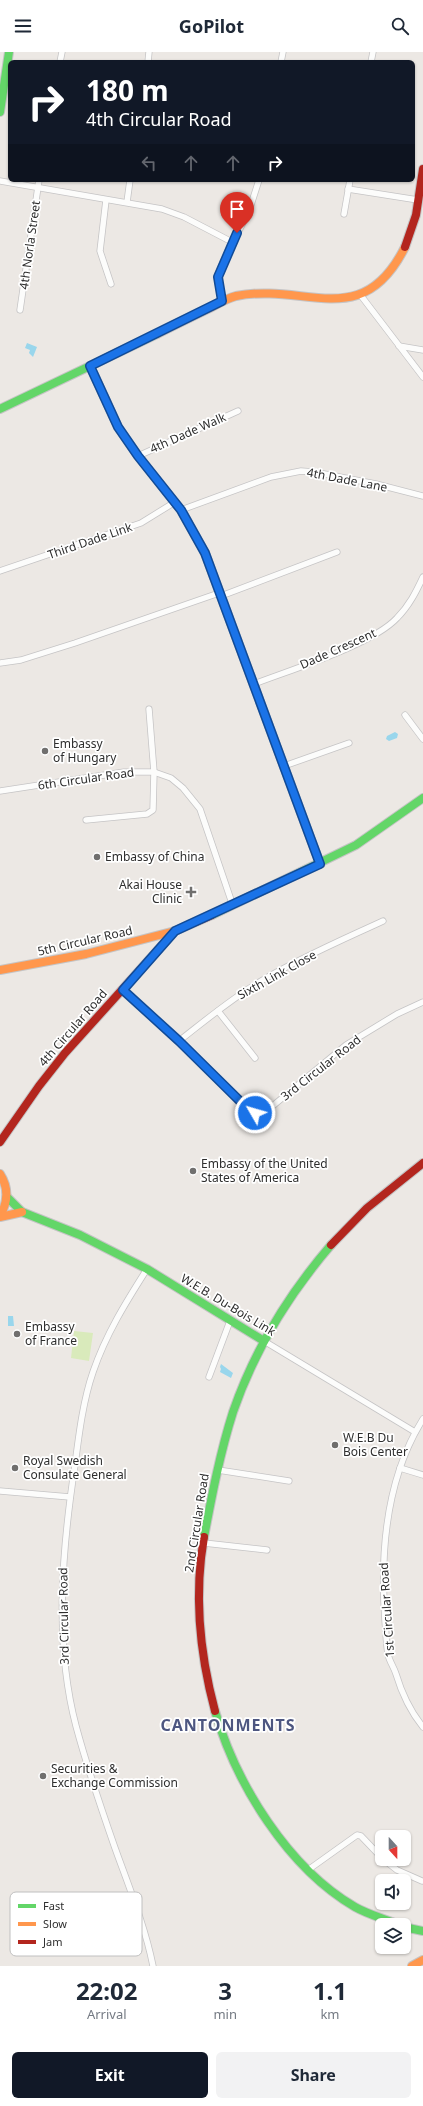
<!DOCTYPE html>
<style>
body{margin:0;font-family:"Noto Sans",sans-serif;background:#f2f2f3;color:#1f2937;height:100vh;display:flex;flex-direction:column;font-size:15px;white-space:nowrap}
*{box-sizing:border-box;margin:0}
p{font-size:13px;color:#747a83}
.icon{flex:none;width:22px;height:22px;fill:none;stroke:currentColor;stroke-width:2;stroke-linecap:round;stroke-linejoin:round}
.map{position:relative;height:1914px;overflow:hidden}
.side{display:flex;flex-direction:column;background:#fff;flex:1}
.side>*{flex:none}
.banner{position:absolute;left:8px;top:8px;width:407px;height:122px;border-radius:6px;box-shadow:0 1px 3px #0004;background:#111827;color:#fff;overflow:hidden}
.needle{width:26px;rotate:159deg}
.buttons{position:absolute;left:375px;top:1778px;display:grid;gap:8px}
.buttons a{display:grid;place-items:center;width:36px;height:36px;border-radius:6px;background:#fff;box-shadow:0 1px 3px #0004;font-size:20px}
.pin{position:absolute;display:grid;place-items:center;width:34px;height:34px;color:#fff;margin:-41px -17px;border-radius:50% 50% 50% 0;rotate:-45deg;box-shadow:0 0 4px #0007}
.pin .icon{rotate:45deg}
.me{position:absolute;width:44px;margin:-22px;rotate:308deg;stroke-linejoin:round;filter:drop-shadow(0 0 3px #0008)}
.turn{display:flex;align-items:center;gap:14px;height:84px;padding:0 12px;font-size:18px}
.turn .icon{width:52px;height:52px;stroke-width:2.5}
.turn b{display:block;font-size:28px;line-height:34px}
.lanes{display:flex;align-items:center;height:38px;padding:0 12px;background:#0003;justify-content:center;gap:20px;direction:ltr}
.lanes .off{opacity:.35}
.eta{display:flex;justify-content:space-evenly;align-items:center;height:68px;text-align:center}
.eta b{font-size:24px;font-weight:700;line-height:28px}
.action{display:flex;gap:8px;margin-top:auto;padding:8px 12px}
.action a{flex:1;height:46px;border-radius:6px;background:#111827;color:#fff;font-size:16px;font-weight:700;line-height:46px;text-align:center}
.action a+a{background:#f2f2f3;color:#1f2937}
header{display:flex;justify-content:space-between;align-items:center;height:52px;padding:0 12px;background:#fff;font-size:18px;font-weight:700}
.map>svg:first-child{display:block}
.pitch{fill:#d9eabb}
.water{fill:#99d6ec}
.lines{fill:none;stroke-linecap:round;stroke-linejoin:round}
.street-casing{stroke:#c5c4c5;stroke-width:7}
.fast-casing{stroke:#c5c4c5;stroke-width:10}
.slow-casing{stroke:#c5c4c5;stroke-width:10}
.jam-casing{stroke:#c5c4c5;stroke-width:10}
.street{stroke:#fcfcfb;stroke-width:5.5}
.fast{stroke:#63d668;stroke-width:8}
.slow{stroke:#ff974d;stroke-width:8}
.jam{stroke:#b3261e;stroke-width:8}
.route-casing{stroke:#114b97;stroke-width:10}
.route{stroke:#1a73e8;stroke-width:7}
.poi-dot{fill:#706f6e;stroke:#fff;stroke-width:1.5}
.labels{text-anchor:middle;stroke-width:3.5;stroke-linejoin:round;paint-order:stroke}
.street-label{font-size:12px;fill:#2e2e2e;stroke:#fff}
.poi-label{font-size:12px;fill:#2e2e2e;stroke:#fff;text-anchor:start}
.district-label{font-size:16px;font-weight:bold;letter-spacing:1px;fill:#4d5680;stroke:#fff}
.key{fill:#fff;stroke:#c0c0c0;stroke-width:1}
.key-label{font-size:11px;fill:#2e2e2e}
</style>
<header><svg class="icon" aria-label="menu" viewBox="0 0 24 24"><path d="M4 6h16M4 12h16M4 18h16"/></svg>GoPilot<svg class="icon" aria-label="search" viewBox="0 0 24 24"><circle cx="10" cy="10" r="6"/><path d="M15 15l6 6"/></svg></header>
<div class="map">
<svg width="423" height="1914" viewBox="0 0 423 1914">
<rect width="100%" height="100%" fill="#ece8e4"/>
<!-- pitch -->
<path class="pitch" d="M74,1279L93,1281L89,1309L71,1306Z"/>
<!-- water -->
<g class="water">
<path d="M27,291L37,295L33,305L29,301L30,298L25,296Z"/>
<path d="M395,680L398,682L397,686L389,689L386,687L387,684Z"/>
<path d="M8,1264H13L14,1274H8Z"/>
<path d="M221,1312L233,1321L231,1326L220,1320L221,1317L220,1315Z"/>
</g>
<g class="lines">
<!-- street casing -->
<g class="street-casing">
<g id="street">
<path d="M60,10L62,0"/>
<path d="M148,10L149,0"/>
<path d="M281,10L283,0"/>
<path d="M371,10L373,0"/>
<path d="M0,129L162,157L184,165L232,190"/>
<path d="M348,137L418,148"/>
<path d="M106,148L100,199L111,232"/>
<path d="M127,150L130,128"/>
<path d="M344,162L350,128"/>
<path d="M362,245L423,325"/>
<path d="M221,249L217,225L224,208L249,159L259,128"/>
<path d="M20,258L39,128"/>
<path d="M399,294L423,298"/>
<path d="M138,404L238,359"/>
<path d="M181,458L271,425L301,419L314,420L376,432L423,444"/>
<path d="M0,519L141,471L175,450"/>
<path d="M221,544L337,500"/>
<path d="M0,611L21,608L75,591L219,541"/>
<path d="M254,632C290,618 372,593 397,566C409,554 416,540 423,525"/>
<path d="M405,663L423,687"/>
<path d="M284,714L349,691"/>
<path d="M0,739L124,720H154L171,726L183,736L200,757L233,854"/>
<path d="M86,768L147,762L153,758L154,720L149,657"/>
<path d="M123,938L179,989L249,1058L263,1062L346,993L397,962L423,950"/>
<path d="M218,959L255,1006"/>
<path d="M179,989C206,968 232,946 261,929C300,906 342,888 383,869"/>
<path d="M147,1217C126,1250 106,1282 93,1320C83,1349 79,1382 75,1413C62,1498 54,1590 76,1674C87,1715 101,1756 115,1796C129,1835 145,1874 153,1914"/>
<path d="M264,1289L415,1380"/>
<path d="M209,1325L230,1269"/>
<path d="M423,1367C386,1426 380,1501 385,1569C386,1580 386,1591 388,1602C389,1609 394,1615 396,1622C402,1642 410,1659 423,1675"/>
<path d="M400,1416L423,1423"/>
<path d="M218,1418L289,1429"/>
<path d="M0,1439L70,1445"/>
<path d="M204,1491L267,1498"/>
<path d="M383,1807L397,1818L422,1829"/>
<path d="M308,1818L357,1783L361,1784L382,1806"/>
</g>
</g>
<!-- fast casing -->
<g class="fast-casing">
<g id="fast">
<path d="M0,60L9,0"/>
<path d="M0,357L157,282"/>
<path d="M212,863L356,793L423,746"/>
<path d="M7,1145L22,1160L80,1183L147,1217L264,1289"/>
<path d="M204,1485C212,1443 220,1401 233,1360C254,1299 289,1242 331,1193"/>
<path d="M215,1659C236,1732 288,1816 355,1855C369,1863 385,1867 400,1873"/>
<path d="M404,1875L423,1879"/>
</g>
</g>
<!-- slow casing -->
<g class="slow-casing">
<g id="slow">
<path d="M157,282C175,273 193,264 212,255C219,251 228,246 236,244C306,230 362,281 405,195"/>
<path d="M90,314L118,375L138,404L181,458L205,501L235,582"/>
<path d="M0,918L86,902L175,879"/>
<path d="M0,1122C9,1136 8,1150 0,1164"/>
<path d="M0,1165L22,1160"/>
<path d="M412,1914L423,1908"/>
</g>
</g>
<!-- jam casing -->
<g class="jam-casing">
<g id="jam">
<path d="M405,195L416,163L423,117"/>
<path d="M235,582L320,812"/>
<path d="M0,1090L39,1034L65,1001L175,879L212,863"/>
<path d="M331,1193L367,1156L423,1111"/>
<path d="M204,1485C194,1542 200,1603 215,1659"/>
</g>
</g>
<!-- street -->
<use href="#street" class="street"/>
<!-- fast -->
<use href="#fast" class="fast"/>
<!-- slow -->
<use href="#slow" class="slow"/>
<!-- jam -->
<use href="#jam" class="jam"/>
</g>
<g class="lines">
<!-- route casing -->
<g class="route-casing">
<path id="route" d="M237,181L218,225L222,249L90,314L118,375L138,404L181,458L205,501L320,812L175,879L123,938L179,989L249,1058L255,1061"/>
</g>
<!-- route -->
<use href="#route" class="route"/>
</g>
<!-- markers -->
<g class="poi-dot">
<circle cx="45" cy="699" r="4"/>
<circle cx="97" cy="805" r="4"/>
<path d="M189 834h4v4h4v4h-4v4h-4v-4h-4v-4h4z"/>
<circle cx="193" cy="1119" r="4"/>
<circle cx="17" cy="1282" r="4"/>
<circle cx="335" cy="1393" r="4"/>
<circle cx="15" cy="1416" r="4"/>
<circle cx="43" cy="1724" r="4"/>
</g>
<g class="labels">
<!-- street labels -->
<g class="street-label">
<text transform="translate(30 193) rotate(-82)" y="4">4th Norla Street</text>
<text transform="translate(188 381) rotate(-24)" y="4">4th Dade Walk</text>
<text transform="translate(347 428) rotate(11)" y="4">4th Dade Lane</text>
<text transform="translate(90 489) rotate(-19)" y="4">Third Dade Link</text>
<text transform="translate(338 597) rotate(-24)" y="4">Dade Crescent</text>
<text transform="translate(86 727) rotate(-8)" y="4">6th Circular Road</text>
<text transform="translate(85 889) rotate(-13)" y="4">5th Circular Road</text>
<text transform="translate(277 923) rotate(-29)" y="4">Sixth Link Close</text>
<text transform="translate(73 976) rotate(-49)" y="4">4th Circular Road</text>
<text transform="translate(321 1016) rotate(-38)" y="4">3rd Circular Road</text>
<text transform="translate(228 1253) rotate(31)" y="4">W.E.B. Du-Bois Link</text>
<text transform="translate(197 1471) rotate(-81)" y="4">2nd Circular Road</text>
<text transform="translate(387 1558) rotate(-94)" y="4">1st Circular Road</text>
<text transform="translate(64 1564) rotate(-91)" y="4">3rd Circular Road</text>
</g>
<!-- poi labels -->
<g class="poi-label">
<text x="53" y="696">Embassy<tspan x="53" dy="14">of Hungary</tspan></text>
<text x="105" y="809">Embassy of China</text>
<text x="182" y="837" text-anchor="end">Akai House<tspan x="182" dy="14">Clinic</tspan></text>
<text x="201" y="1116">Embassy of the United<tspan x="201" dy="14">States of America</tspan></text>
<text x="25" y="1279">Embassy<tspan x="25" dy="14">of France</tspan></text>
<text x="343" y="1390">W.E.B Du<tspan x="343" dy="14">Bois Center</tspan></text>
<text x="23" y="1413">Royal Swedish<tspan x="23" dy="14">Consulate General</tspan></text>
<text x="51" y="1721">Securities &amp;<tspan x="51" dy="14">Exchange Commission</tspan></text>
</g>
<!-- district labels -->
<g class="district-label">
<text x="228" y="1679">CANTONMENTS</text>
</g>
</g>
<!-- legend -->
<rect x="10" y="1840" width="132" height="64" rx="6" class="key"/>
<rect x="18" y="1852" width="18" height="4" fill="#63d668"/>
<rect x="18" y="1870" width="18" height="4" fill="#ff974d"/>
<rect x="18" y="1888" width="18" height="4" fill="#b3261e"/>
<g class="key-label">
<text x="43" y="1858">Fast</text>
<text x="43" y="1876">Slow</text>
<text x="43" y="1894">Jam</text>
</g>
</svg>
<div class="buttons">
<a><svg class="needle" viewBox="-14 -14 28 28"><path d="M0-13l5 13h-10z" fill="#e53935"/><path d="M0 13l5-13h-10z" fill="#747a83"/></svg></a>
<a><svg class="icon" aria-label="sound" viewBox="0 0 24 24"><path d="M4 9h4l5-4v14l-5-4H4zM17 9q2 3 0 6"/></svg></a>
<a><svg class="icon" aria-label="layers" viewBox="0 0 24 24"><path d="M12 4l9 5-9 5-9-5zM3 14l9 5 9-5"/></svg></a>
</div>
<div class="pin" style="left:237px;top:181px;background:#d93025"><svg class="icon" aria-label="arrive" viewBox="0 0 24 24"><path d="M6 21V4h12l-3 4 3 4H6"/></svg></div>
<svg class="me" style="left:255px;top:1061px" viewBox="-20 -20 40 40"><circle r="17" fill="#1a73e8" stroke="#fff" stroke-width="3"/><path d="M0-11L8 9 0 5-8 9z" fill="#fff"/></svg>
<div class="banner">
<div class="turn"><svg class="icon" aria-label="right" viewBox="0 0 24 24"><path d="M7 20v-9h11M14 6l5 5-5 5"/></svg><div><b>180 m</b>4th Circular Road</div></div>
<div class="lanes"><svg class="icon off" aria-label="left" viewBox="0 0 24 24"><path d="M17 20v-9H6M10 6l-5 5 5 5"/></svg><svg class="icon off" aria-label="ahead" viewBox="0 0 24 24"><path d="M12 20V5M6 11l6-6 6 6"/></svg><svg class="icon off" aria-label="ahead" viewBox="0 0 24 24"><path d="M12 20V5M6 11l6-6 6 6"/></svg><svg class="icon" aria-label="right" viewBox="0 0 24 24"><path d="M7 20v-9h11M14 6l5 5-5 5"/></svg></div>
</div>
</div>
<section class="side">
<div class="eta">
<div><b>22:02</b><p>Arrival</p></div>
<div><b>3</b><p>min</p></div>
<div><b>1.1</b><p>km</p></div>
</div>
<div class="action"><a>Exit</a><a>Share</a></div>
</section>
